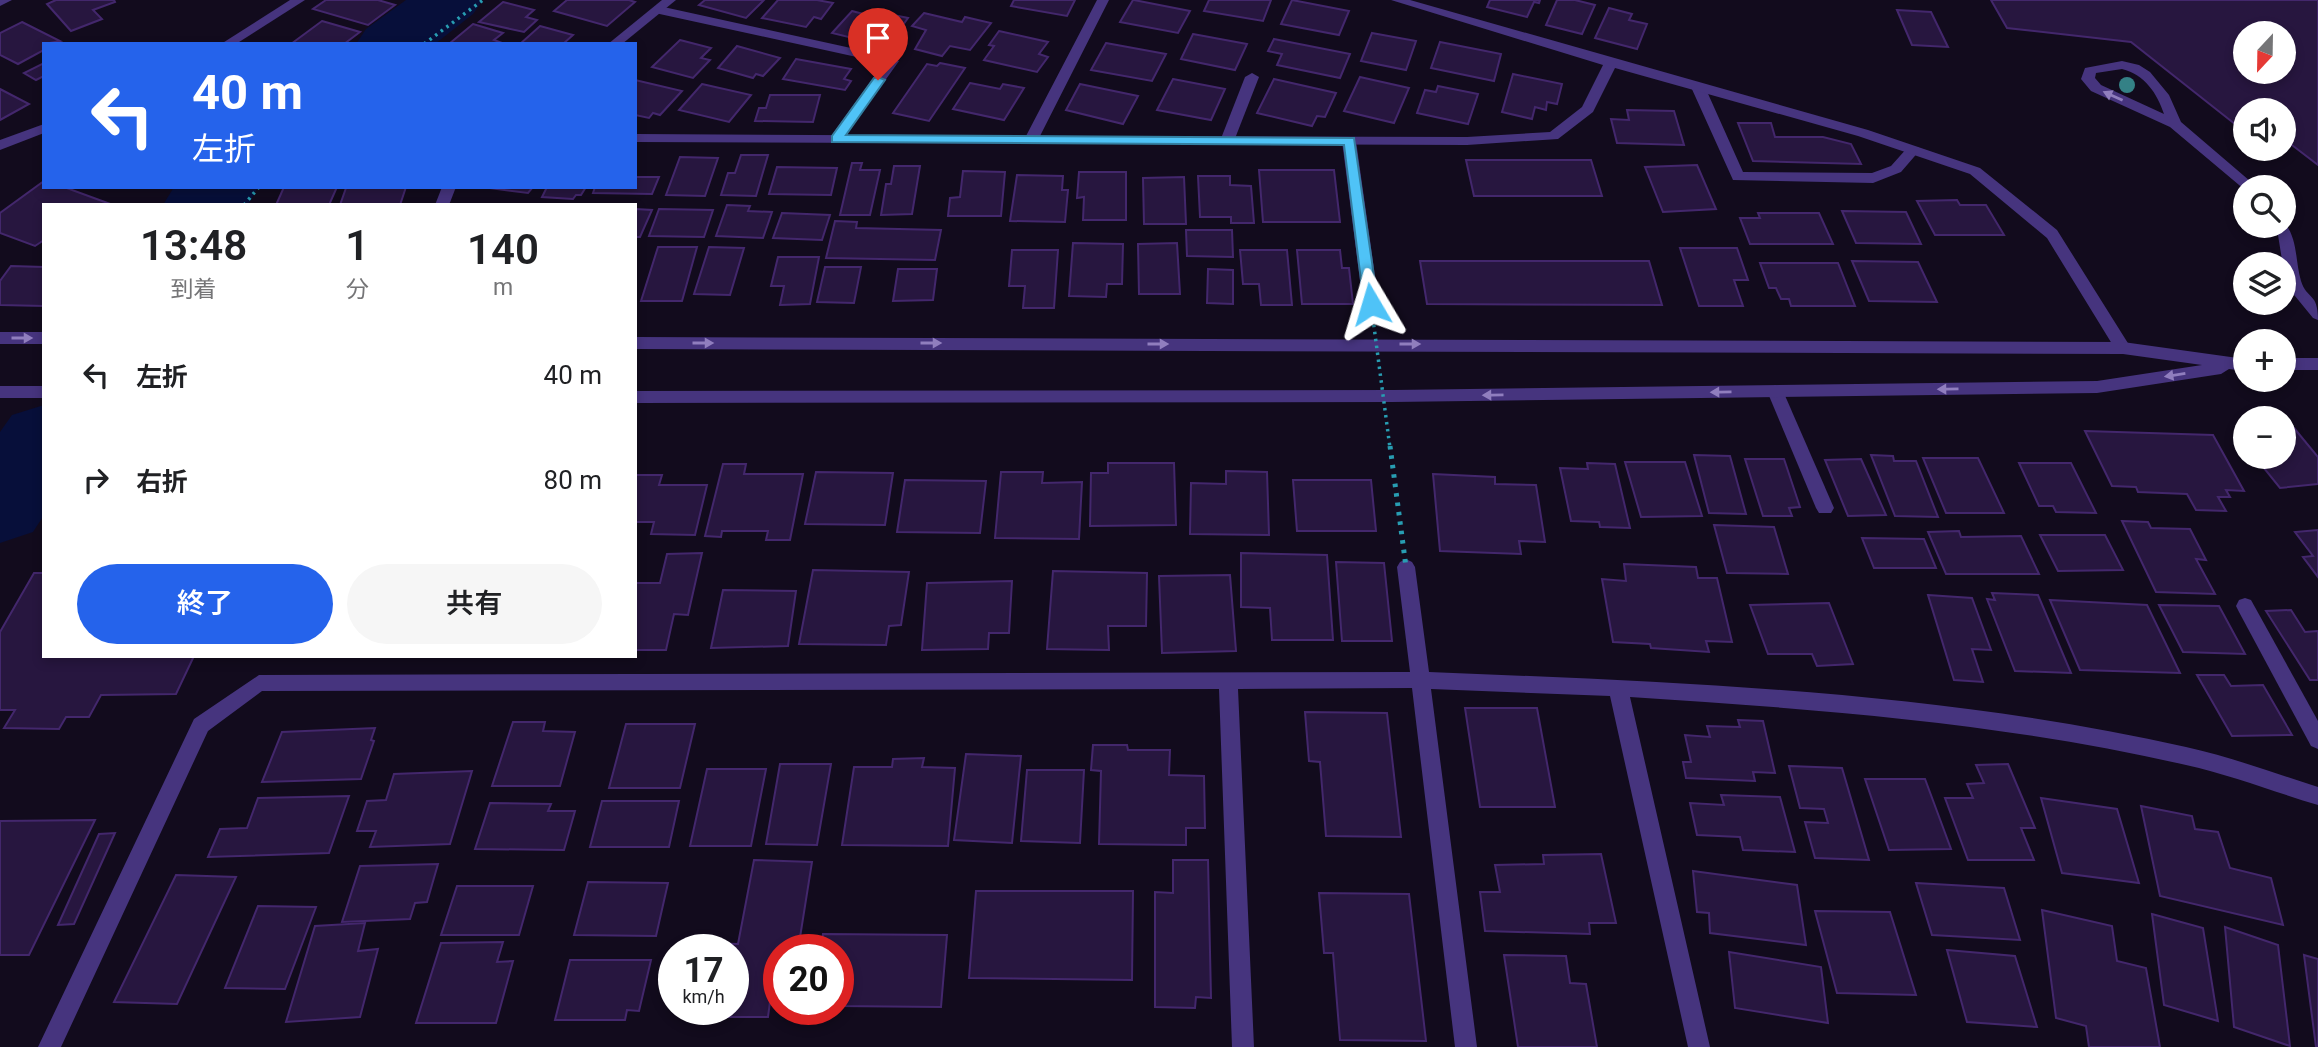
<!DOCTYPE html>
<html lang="ja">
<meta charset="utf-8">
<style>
body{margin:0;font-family:Roboto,"Noto Sans JP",sans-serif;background:#f6f6f6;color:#202124;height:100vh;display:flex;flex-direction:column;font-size:26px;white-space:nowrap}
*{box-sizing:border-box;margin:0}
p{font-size:23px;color:#757577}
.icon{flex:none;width:38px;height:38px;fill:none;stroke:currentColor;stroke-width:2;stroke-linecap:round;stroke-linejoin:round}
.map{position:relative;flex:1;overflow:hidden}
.drawer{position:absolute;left:42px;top:203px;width:595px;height:455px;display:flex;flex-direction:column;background:#fff;border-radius:0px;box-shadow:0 4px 10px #0003}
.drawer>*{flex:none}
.guide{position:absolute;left:42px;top:42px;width:595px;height:147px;border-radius:0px;box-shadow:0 4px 10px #0003;background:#2563eb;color:#fff;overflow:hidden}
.needle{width:46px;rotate:202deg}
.buttons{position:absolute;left:2233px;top:21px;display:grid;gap:14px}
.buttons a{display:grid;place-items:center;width:63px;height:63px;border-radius:50%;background:#fff;box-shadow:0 4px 10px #0003;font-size:35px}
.speed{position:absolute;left:658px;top:934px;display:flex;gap:14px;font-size:35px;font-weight:700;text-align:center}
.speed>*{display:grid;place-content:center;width:91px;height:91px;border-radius:50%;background:#fff;box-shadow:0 4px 10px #0003;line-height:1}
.speed small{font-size:18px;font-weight:400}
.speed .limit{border:10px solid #d22;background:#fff;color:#111}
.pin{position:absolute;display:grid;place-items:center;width:60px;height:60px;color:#fff;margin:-72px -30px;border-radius:50% 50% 50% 0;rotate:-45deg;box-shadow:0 0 7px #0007}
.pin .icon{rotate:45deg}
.me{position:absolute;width:77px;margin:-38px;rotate:353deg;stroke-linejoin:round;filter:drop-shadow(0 0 5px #0008)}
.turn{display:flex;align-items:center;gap:24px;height:147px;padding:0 35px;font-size:32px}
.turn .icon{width:91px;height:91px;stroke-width:2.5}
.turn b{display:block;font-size:49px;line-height:60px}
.eta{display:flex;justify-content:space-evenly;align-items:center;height:119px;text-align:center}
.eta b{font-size:42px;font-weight:600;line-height:49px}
.primary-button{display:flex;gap:14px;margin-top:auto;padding:14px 35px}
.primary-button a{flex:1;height:80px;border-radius:42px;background:#2563eb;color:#fff;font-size:28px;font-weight:600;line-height:80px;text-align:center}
.primary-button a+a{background:#f6f6f6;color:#202124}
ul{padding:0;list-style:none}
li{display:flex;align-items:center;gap:21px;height:105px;padding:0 35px}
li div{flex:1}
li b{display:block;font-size:26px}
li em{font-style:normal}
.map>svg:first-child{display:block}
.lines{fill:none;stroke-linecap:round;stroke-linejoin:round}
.river{fill:#070f3a;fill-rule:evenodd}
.building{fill:#27163f;stroke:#43276c;stroke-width:2;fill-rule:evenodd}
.path{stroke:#289db2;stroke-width:3.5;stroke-dasharray:2.5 4.5;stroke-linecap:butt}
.service{fill:#46347e;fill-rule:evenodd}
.minor{fill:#46347e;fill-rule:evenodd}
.tertiary{fill:#46347e;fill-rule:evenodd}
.path-bridge-far1{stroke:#289db2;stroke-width:3.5;stroke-dasharray:2.5 4.5;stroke-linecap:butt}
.path-bridge{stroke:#289db2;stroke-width:5;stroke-dasharray:3.5 6;stroke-linecap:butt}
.tree{fill:#348186}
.oneway{fill:#907ebe}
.route{fill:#4fc3f7;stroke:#337fa1;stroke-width:2}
</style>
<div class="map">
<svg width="2318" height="1047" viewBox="0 0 2318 1047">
<rect width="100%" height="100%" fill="#120b1d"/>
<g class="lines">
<!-- river -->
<g class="river">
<path d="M406,0H483L473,14L435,44H356L366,29Z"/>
<path d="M174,187H258L248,205H163Z"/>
<path d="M44,405V515L33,532L0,543V432L12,415Z"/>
</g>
</g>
<!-- building -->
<g class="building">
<path d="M56,0H114L115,2L93,10L102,19L71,31L47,4Z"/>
<path d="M326,0H378L395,5L368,25L313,9Z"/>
<path d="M567,0H629L635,2L607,26L554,11Z"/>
<path d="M705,0H764L746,18L699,5Z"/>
<path d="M778,0H817L833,3L821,19L814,17L806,27L762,18Z"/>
<path d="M1014,0H1075L1067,16L1011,6Z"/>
<path d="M1133,0H1134L1190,11L1178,33L1120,22Z"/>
<path d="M1209,0H1271L1263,21L1204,11Z"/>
<path d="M1292,0L1349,11L1339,35L1281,24Z"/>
<path d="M1490,0H1540L1539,3L1534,2L1527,17L1487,7Z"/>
<path d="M1557,0H1575L1595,5L1582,34L1546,25Z"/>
<path d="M1991,0H2318V165L2288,142L2284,143V110H2245V132L2131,42L2007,28ZM2245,33H2284V72H2245Z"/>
<path d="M503,2L534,10L526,17L537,20L524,32L479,22Z"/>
<path d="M1609,8L1632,14L1629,20L1647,24L1637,49L1595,38Z"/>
<path d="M1897,10L1931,12L1948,47L1912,45Z"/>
<path d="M852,11L871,16L874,11L908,18L890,43L877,39L873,43L832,33Z"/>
<path d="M924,13L962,22L965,17L991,23L970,50L950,46L942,56L915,49L926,30L912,26Z"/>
<path d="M322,21L360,32L344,44H291Z"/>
<path d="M22,22L60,41L44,44V50L18,64L0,55V33Z"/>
<path d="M473,24L503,33L494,40L502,43L449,44Z"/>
<path d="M540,26L573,35L563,44H520Z"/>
<path d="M999,31L1048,42L1039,54L1048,57L1037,72L984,60L994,46L989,45Z"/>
<path d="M1372,33L1416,41L1406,70L1361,61Z"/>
<path d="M1193,34L1247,44L1235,70L1181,59Z"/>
<path d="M1274,39L1350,54L1340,78L1277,65L1282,54L1268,51Z"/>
<path d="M680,40L711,48L701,58L710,60L693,78L652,67Z"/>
<path d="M1440,42L1501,54L1494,81L1431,68Z"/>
<path d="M1106,43L1166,54L1152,81L1091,70Z"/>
<path d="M737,46L780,58L763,76L756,74L753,78L718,68Z"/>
<path d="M796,59L851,69L844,79L851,81L845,90L783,79Z"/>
<path d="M44,63V76L36,80L24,73Z"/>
<path d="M940,63L965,68L929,121L893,113L927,64L937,66Z"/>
<path d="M1513,74L1562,84L1557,104L1547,102L1546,110L1535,107L1532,119L1502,112Z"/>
<path d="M1360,77L1409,88L1394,123L1344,111Z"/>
<path d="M1173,79L1225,89L1211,120L1157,110Z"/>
<path d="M1274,79L1336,93L1325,117L1317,116L1312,126L1257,113Z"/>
<path d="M635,80L682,91L660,115L653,113L649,118L635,115Z"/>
<path d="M970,83L1000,89L1003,84L1024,88L1004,120L953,109Z"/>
<path d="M702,84L751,95L729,122L679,110Z"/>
<path d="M1080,84L1138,96L1123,124L1066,110Z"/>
<path d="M1438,86L1478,94L1468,124L1417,113L1425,90L1436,92Z"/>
<path d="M0,89L29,104L0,120Z"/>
<path d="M770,95H820L813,122L755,121L759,108H766Z"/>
<path d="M1627,110L1674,111L1684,145L1617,143L1611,119L1629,120Z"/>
<path d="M1738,123H1771L1775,137H1823L1851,144L1861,164L1753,161Z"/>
<path d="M741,155H768L756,196L721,195L728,173H735Z"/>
<path d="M680,157L718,158L705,196L666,195Z"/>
<path d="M1466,160H1591L1602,196H1474Z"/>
<path d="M852,163H862L860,170H880L870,215H840Z"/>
<path d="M1697,165L1716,209L1663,212L1645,167Z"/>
<path d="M894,166H920L912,214L881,215L886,184H891Z"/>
<path d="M777,167L837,168L831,195L769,194Z"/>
<path d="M1259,170H1334L1340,222H1263Z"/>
<path d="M963,171L1005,172L1001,216H948L950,198L960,197Z"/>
<path d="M1079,172H1126V220H1083L1084,197L1077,198Z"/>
<path d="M1017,175L1063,176L1062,190H1068L1065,222L1010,221Z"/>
<path d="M1198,176H1230V185L1251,186L1254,223H1231V217H1200Z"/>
<path d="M635,177H659L652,194L593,193L595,187H635Z"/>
<path d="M1184,177L1186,224H1144L1143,178Z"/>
<path d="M44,181V187H64L113,205H44V240L35,246L0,233V213Z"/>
<path d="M284,187H337L329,205H276Z"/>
<path d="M406,187L400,205H340L346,188Z"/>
<path d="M482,187H533L528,193Z"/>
<path d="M547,187H586L581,195H576L573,199L542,197Z"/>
<path d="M1957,200L1960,205H1986L2004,235H1935L1917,201Z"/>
<path d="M727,205L750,206L748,211L772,212L763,238L716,236Z"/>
<path d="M635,209L652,210L640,237H635Z"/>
<path d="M659,209L713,210L704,237L649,236Z"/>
<path d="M1842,211L1906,212L1921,244L1856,243Z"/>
<path d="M782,213L830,215L822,240L773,238Z"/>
<path d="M1758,213H1819L1833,244H1750L1740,218H1760Z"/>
<path d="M835,221L857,222L856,228L941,230L935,260L826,258Z"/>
<path d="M1186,230H1232L1233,257L1187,256Z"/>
<path d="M1073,243L1123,244L1122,284H1107L1106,297L1069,296Z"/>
<path d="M1177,243L1180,294H1139L1138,244Z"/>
<path d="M658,247H697L682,301H641Z"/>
<path d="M709,247L744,248L730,295L694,294Z"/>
<path d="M1680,248H1737L1748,280H1734L1743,306H1699Z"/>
<path d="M1012,250H1058L1054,308H1023L1025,286H1009Z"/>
<path d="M1240,250H1287L1292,305H1261L1259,284H1243Z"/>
<path d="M1297,250H1340L1342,268H1349L1353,304H1302Z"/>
<path d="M778,257H819L810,304L780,305L784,286H771Z"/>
<path d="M1420,261H1649L1662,305L1427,304Z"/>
<path d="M1852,261L1918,262L1937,302L1869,301Z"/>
<path d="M1760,263H1838L1855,306H1791L1789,299H1781L1776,288H1769Z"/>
<path d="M11,266L44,267V306L0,305V281Z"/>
<path d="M825,267H861L854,303L817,302Z"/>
<path d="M898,269H937L933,300L893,301Z"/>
<path d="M1208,269L1233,270V304L1207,303Z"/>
<path d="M2294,428L2318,457V484L2280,488L2255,457H2284V429Z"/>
<path d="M2085,431L2213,435L2244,491L2226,490L2230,497H2218L2226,511L2196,510L2187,494L2138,492L2136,487L2112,486Z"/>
<path d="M1694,455L1730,456L1746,514L1709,513Z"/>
<path d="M1871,455L1893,456L1894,461H1916L1938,517L1895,516Z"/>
<path d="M1923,458H1978L2004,513H1946Z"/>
<path d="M1745,459H1784L1800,507L1789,508L1792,516H1763Z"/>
<path d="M1861,459L1886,515L1848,516L1825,460Z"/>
<path d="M1625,462H1685L1702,516L1641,517Z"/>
<path d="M1108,463H1174L1176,525L1090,526L1091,473H1108Z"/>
<path d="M1587,463L1615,464L1630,528L1600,527L1599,522L1571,521L1560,468L1588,469Z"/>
<path d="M2019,463H2071L2096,513L2056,512L2053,506H2039Z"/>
<path d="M723,464H746L744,474H803L790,540H766L768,531H722L721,537L705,536Z"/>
<path d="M1226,471L1267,472L1269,535L1190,534L1191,483L1226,484Z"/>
<path d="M816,472L893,473L885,525L805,524Z"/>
<path d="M1001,472H1043L1042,483L1082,482L1079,539L995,538Z"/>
<path d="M1433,474L1495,477V484L1536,485L1545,542L1519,541L1521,554L1440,551Z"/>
<path d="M635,475H662L659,485H707L695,535L651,534L654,522H635Z"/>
<path d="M905,480L986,481L980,533L897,532Z"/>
<path d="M1293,480H1371L1376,531H1297Z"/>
<path d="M2122,521L2148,522L2151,528L2190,529L2206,560L2196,559L2215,594L2156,592Z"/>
<path d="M1714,525L1774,527L1788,574L1727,573Z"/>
<path d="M2318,530V577L2303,557L2313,556L2295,532Z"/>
<path d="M1959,531L1961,537L2021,536L2039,574H1946L1928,532Z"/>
<path d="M2040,535H2105L2123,570L2058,571Z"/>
<path d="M1862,538L1924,539L1936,568H1874Z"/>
<path d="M702,553L688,615L674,614L666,650H635V583H660L667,554Z"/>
<path d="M1241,553L1327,555L1333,640H1272L1270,608L1241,607Z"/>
<path d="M1336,562L1384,563L1392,641H1342Z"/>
<path d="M1624,564L1696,567L1698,578H1717L1732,642L1706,641L1709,652L1651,648L1650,644L1613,642L1602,579L1626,581Z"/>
<path d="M813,570L909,572L901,625L889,626L886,645L799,644Z"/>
<path d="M1053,571L1147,573L1146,626H1108L1109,650L1047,649Z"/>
<path d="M34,573H44V656H194L176,694L101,695L89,717H66L59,729L4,728L15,710H0V632Z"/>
<path d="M1230,575L1236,651L1162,653L1159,576Z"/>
<path d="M1012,581L1009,633H989L988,649L922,650L927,583Z"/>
<path d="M723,590L796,591L788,646L711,648Z"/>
<path d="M1992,593L2038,595L2071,673L2015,671L1987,599L1995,600Z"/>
<path d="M1928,595L1972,598L1991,650L1972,649L1983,682L1954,680Z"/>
<path d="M2050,600L2147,605L2180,673L2080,670Z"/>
<path d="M1829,603L1853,664L1817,666L1812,654H1768L1750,605Z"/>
<path d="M2159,605L2219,606L2245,654L2183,652Z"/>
<path d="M2291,610L2305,632L2318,631V680H2310L2266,611Z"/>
<path d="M2197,675H2224L2231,686L2263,685L2292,735L2232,736Z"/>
<path d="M1465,708H1537L1555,807H1480Z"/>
<path d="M1305,712L1387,713L1401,837L1326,836L1320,762L1309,761Z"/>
<path d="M1738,720L1763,721L1775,773L1753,772L1755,781L1686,778L1683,762H1691L1685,735L1710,737L1707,726L1740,727Z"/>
<path d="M513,722H545L543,731L575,732L560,786H492Z"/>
<path d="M626,724H695L680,788H609Z"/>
<path d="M375,728L371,740L374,741L361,779L262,782L282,732Z"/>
<path d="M1093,745H1127L1128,750H1170L1169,775L1204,776L1205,828H1186V845L1099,844L1101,771L1091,770Z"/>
<path d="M966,754L1021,756L1012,843L954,840Z"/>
<path d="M924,758L922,767L955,768L948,846L842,845L854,767H892L893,759Z"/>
<path d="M780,764H831L817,845L766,844Z"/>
<path d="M2008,764L2035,828H2021L2034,860H1968L1945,798H1973L1967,784L1984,783L1976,765Z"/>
<path d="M1789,766L1842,768L1869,860L1815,858L1805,822L1828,823L1824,809L1800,808Z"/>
<path d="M707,769H766L751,846H690Z"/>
<path d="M1027,770H1084L1080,843L1021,841Z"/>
<path d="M472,771L450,844L370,847L376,831H357L367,801L386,800L394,774Z"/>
<path d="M1865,779H1925L1951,849L1889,850Z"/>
<path d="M1721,795L1780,797L1795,852L1743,850L1740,837L1697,835L1690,803L1724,805Z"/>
<path d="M349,796L329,853L208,857L220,829L247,828L258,798Z"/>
<path d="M2041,798L2117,809L2139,883L2062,873Z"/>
<path d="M602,801H679L669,847H590Z"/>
<path d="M490,803L551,804L548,811H575L564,850L475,849Z"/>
<path d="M2141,806L2192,816L2195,829L2218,832L2230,868L2271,878L2283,925L2160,896Z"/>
<path d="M95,820L29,955H0V821Z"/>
<path d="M115,833L74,924L58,925L99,834Z"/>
<path d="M1601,854L1616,923H1589L1590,934L1485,931L1480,892H1500L1495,865L1544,864L1543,855Z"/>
<path d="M754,860L812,862L798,950H779V995L771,994L768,1017H691L692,1010H733V950H704L706,943L738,944Z"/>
<path d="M1173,860H1208L1211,998L1196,997L1195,1008L1155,1007V892L1173,893Z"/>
<path d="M438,864L427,902L415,903L410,919L342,922L360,866Z"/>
<path d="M1693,871L1797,885L1806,945L1710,933L1709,913L1697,912Z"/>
<path d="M176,875L236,877L177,1004L114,1002Z"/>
<path d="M588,882L668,883L656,936L574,935Z"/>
<path d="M1916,883L2004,888L2020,940L1932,935Z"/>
<path d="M457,886H533L519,935H441Z"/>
<path d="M976,891H1133L1132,980L969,978Z"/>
<path d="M1319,893L1409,894L1426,1041L1340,1040L1333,953H1324Z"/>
<path d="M258,906L316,907L285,989L225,988Z"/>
<path d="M2042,910L2112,926L2117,961L2146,968L2160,1047H2089L2086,1026L2056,1018Z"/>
<path d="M1815,911L1890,912L1916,995L1837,993Z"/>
<path d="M2152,914L2203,928L2218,1021L2164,1005Z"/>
<path d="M365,923L358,951L378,949L360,1017L286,1022L315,926Z"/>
<path d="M2225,927L2278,945L2290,1046L2234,1027Z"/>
<path d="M823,934L947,935L941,1007L838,1006V950H821Z"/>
<path d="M503,942L497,962L513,961L496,1023H416L441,943Z"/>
<path d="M1947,950L2015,956L2037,1027L1967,1022Z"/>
<path d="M1729,952L1821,967L1828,1023L1735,1008Z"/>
<path d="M1504,955L1566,956L1570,983L1586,984L1597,1047H1518Z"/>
<path d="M2304,955L2318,959V1047H2316Z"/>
<path d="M570,960H651L639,1011L627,1010L625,1020H555Z"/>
</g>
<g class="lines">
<!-- path -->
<g class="path">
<path d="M424,44L483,0"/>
<path d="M244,205L259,187"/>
</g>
<!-- service -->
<g class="service">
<path d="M659,6L892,57L899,61L841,142L836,143L829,139L884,63L655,13V7Z"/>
<path d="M2122,61L2139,65L2150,72L2169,95L2181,122L2257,187H2245V190L2170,127L2091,91L2081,79L2085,68ZM2122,69C2145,75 2157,93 2164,114L2101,85L2095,78L2096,73Z"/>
<path d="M1252,73L1259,77L1234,141L1232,144H1222L1220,141L1245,77Z"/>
<path d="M1698,83L1705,87L1743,172L1872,173L1891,166L1908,147H1918L1920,150L1901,172L1873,183L1733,180L1691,87Z"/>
<path d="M1349,137L1356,141L1379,304L1371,310L1363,304L1342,141Z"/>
<path d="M2284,222C2298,239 2295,260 2301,281C2307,300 2318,292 2318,320L2313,318L2286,285L2278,235L2272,226H2284Z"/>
<path d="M1775,385L1783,391L1834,508L1831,513H1819L1816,508L1767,391Z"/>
<path d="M2245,598L2251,600L2318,721V749L2311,746L2239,612L2236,606L2239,600Z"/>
</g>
<!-- minor -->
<g class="minor">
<path d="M290,0H305L236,44H221Z"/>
<path d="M662,0H676L622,44H608Z"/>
<path d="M1097,0H1109L1040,136L1467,137L1550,132L1582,107L1603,65L1391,0H1410L1868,130L1980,168L2057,230L2131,348L2123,354L2117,352L2047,238L1970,174L1858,136L1615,68L1593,112L1558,139L1467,145L635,142V134L1026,136Z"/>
<path d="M44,124V133L0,150V140Z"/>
<path d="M442,187H456L449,205H435Z"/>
<path d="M1406,559L1412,562L1415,567L1429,672C1682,682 1938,691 2186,747C2231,757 2274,773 2318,787V805C2274,792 2231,775 2186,765C2004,723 1816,709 1630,697L1710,1047H1688L1610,696L1431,689L1477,1047H1455L1412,688L1238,689L1254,1047H1232L1219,689L262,691L208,731L61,1047H38L194,719L259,675L1410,672L1397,567L1400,562Z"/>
</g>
<!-- tertiary -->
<g class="tertiary">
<path d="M0,0H12L0,6Z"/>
<rect x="0" y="332" width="44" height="12"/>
<path d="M635,337L2123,342L2245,359V371L2229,369L2221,374L2097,393L1393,402L635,403V391L1393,390L2097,381L2202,365L2123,354L635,349Z"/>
<rect x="2284" y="358" width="34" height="12"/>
<rect x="0" y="386" width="44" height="12"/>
</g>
<!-- path-bridge-far1 -->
<path class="path-bridge-far1" d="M1371,304L1390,448"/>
<!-- path-bridge -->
<path class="path-bridge" d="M1390,446L1406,567"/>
</g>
<!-- trees -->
<circle class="tree" cx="2127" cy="85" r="8"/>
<!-- one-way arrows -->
<defs><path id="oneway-solid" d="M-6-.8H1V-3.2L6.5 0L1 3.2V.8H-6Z" transform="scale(1.75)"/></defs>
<g class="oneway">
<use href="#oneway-solid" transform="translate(2113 96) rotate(-156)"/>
<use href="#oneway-solid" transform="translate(22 338)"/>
<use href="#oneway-solid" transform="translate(703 343)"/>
<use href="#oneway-solid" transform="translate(931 343)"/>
<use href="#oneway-solid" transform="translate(1158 344)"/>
<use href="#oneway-solid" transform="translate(1410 344)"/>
<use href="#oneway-solid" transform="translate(2175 375) rotate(171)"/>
<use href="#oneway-solid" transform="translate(1948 389) rotate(179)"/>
<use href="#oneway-solid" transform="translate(1721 392) rotate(179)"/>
<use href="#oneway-solid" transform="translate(1493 395) rotate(179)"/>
</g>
<!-- route -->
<path class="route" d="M878,77L885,80L846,135L1354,138L1378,304L1371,309L1364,304L1344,145L832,142V136L874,78Z"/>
</svg>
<div class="buttons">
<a><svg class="needle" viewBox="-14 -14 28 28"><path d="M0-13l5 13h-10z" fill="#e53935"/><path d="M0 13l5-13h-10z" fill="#757577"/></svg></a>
<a><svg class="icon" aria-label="sound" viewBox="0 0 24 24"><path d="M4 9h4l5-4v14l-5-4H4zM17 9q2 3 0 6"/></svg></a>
<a><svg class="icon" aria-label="search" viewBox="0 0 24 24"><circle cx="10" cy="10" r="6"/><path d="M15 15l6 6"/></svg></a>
<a><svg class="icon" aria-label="layers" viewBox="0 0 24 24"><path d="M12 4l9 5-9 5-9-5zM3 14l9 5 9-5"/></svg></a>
<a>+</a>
<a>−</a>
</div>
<div class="speed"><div>17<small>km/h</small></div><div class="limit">20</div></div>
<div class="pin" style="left:878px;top:80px;background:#d93025"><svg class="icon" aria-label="arrive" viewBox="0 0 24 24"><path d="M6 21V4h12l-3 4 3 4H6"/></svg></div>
<svg class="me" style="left:1371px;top:304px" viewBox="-20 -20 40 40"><path d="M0-17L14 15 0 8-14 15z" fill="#4fc3f7" stroke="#fff" stroke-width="4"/></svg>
<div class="guide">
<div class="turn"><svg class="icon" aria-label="left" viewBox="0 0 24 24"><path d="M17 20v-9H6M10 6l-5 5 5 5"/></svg><div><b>40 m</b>左折</div></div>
</div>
<section class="drawer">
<div class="eta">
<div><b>13:48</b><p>到着</p></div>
<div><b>1</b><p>分</p></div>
<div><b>140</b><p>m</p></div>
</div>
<ul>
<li><svg class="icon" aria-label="left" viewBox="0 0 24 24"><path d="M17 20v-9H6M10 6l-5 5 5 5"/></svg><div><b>左折</b></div><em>40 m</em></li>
<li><svg class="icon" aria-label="right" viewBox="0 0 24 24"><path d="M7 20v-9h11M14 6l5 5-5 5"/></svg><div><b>右折</b></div><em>80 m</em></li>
</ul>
<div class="primary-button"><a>終了</a><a>共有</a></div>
</section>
</div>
